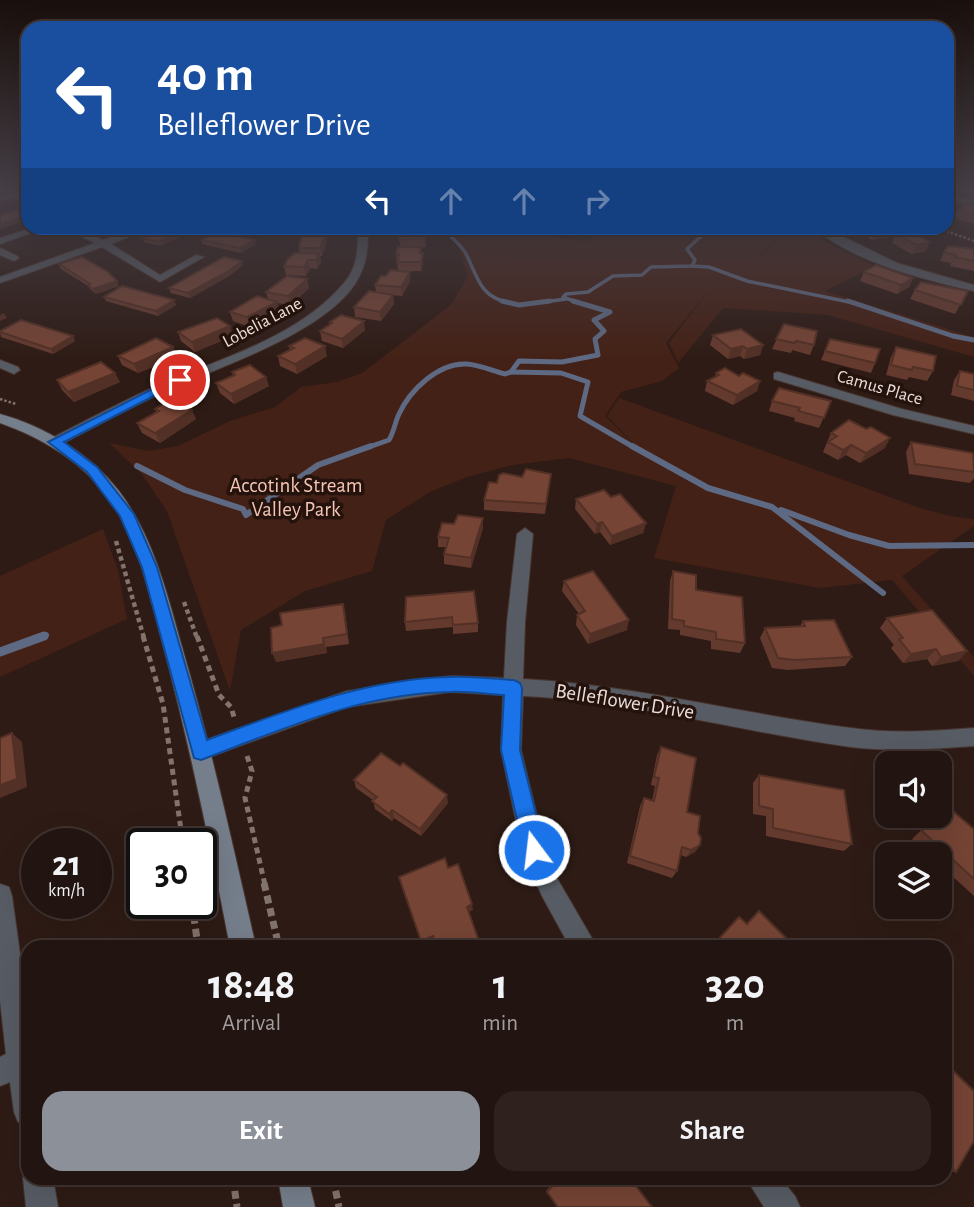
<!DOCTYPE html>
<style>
body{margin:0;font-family:"Alegreya Sans",sans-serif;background:#2e211e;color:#f1f3f6;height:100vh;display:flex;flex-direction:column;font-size:26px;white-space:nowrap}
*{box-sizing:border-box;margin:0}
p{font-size:23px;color:#a29e9f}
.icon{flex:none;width:38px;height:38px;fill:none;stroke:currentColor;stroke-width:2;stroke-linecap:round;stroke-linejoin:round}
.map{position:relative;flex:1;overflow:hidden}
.drawer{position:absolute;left:21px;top:940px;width:931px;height:245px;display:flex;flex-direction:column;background:#221410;border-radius:21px;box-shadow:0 7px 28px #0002,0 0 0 2px #3f3330}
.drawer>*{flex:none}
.hud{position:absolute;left:21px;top:21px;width:933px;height:214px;border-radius:21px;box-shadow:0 7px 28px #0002,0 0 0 2px #3f3330;background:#1a4fa0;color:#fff;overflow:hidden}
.buttons{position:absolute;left:875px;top:751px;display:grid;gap:14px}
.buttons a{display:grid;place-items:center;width:77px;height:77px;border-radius:14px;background:#221410;box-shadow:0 7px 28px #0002,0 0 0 2px #3f3330;font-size:35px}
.speed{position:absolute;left:21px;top:828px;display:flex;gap:14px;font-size:35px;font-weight:700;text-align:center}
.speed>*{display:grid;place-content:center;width:91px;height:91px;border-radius:50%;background:#221410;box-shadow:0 7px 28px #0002,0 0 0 2px #3f3330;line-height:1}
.speed small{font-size:18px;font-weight:400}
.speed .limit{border:4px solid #111;border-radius:10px;background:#fff;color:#111}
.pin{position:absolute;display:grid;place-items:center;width:60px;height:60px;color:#fff;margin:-30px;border:4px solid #fff;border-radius:50%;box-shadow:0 2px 7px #0007}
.me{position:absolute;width:77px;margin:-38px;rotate:345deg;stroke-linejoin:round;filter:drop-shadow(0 0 5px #0008)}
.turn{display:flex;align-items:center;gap:24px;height:147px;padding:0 21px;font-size:32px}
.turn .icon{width:91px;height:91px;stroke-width:2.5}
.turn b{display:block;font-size:49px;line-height:60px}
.lanes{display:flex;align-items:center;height:66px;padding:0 21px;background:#0003;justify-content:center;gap:35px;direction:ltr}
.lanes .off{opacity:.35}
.eta{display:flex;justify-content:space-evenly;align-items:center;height:119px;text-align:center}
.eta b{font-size:42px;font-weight:700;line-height:49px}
.primary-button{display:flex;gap:14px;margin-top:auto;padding:14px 21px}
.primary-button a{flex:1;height:80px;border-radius:21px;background:#8c9099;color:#fff;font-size:28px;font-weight:700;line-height:80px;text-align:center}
.primary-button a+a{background:#2e211e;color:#f1f3f6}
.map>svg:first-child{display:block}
.green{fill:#442116}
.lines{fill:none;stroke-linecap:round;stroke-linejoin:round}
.stream-far3{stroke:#5e6a83;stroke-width:3.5}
.stream-far2{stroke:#5e6a83;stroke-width:5}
.stream-far1{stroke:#5e6a83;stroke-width:6}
.stream{stroke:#5e6a83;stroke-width:9}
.lane-casing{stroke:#483630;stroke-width:3}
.street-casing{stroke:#483630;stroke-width:2}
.secondary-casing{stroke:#483630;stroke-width:2}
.path-far3{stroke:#83736d;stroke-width:2.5;stroke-dasharray:2.5 2;stroke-linecap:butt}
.path-far2{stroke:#83736d;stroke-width:4.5;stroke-dasharray:4.5 3.5;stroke-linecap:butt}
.path-far1{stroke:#83736d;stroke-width:5;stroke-dasharray:6 4.5;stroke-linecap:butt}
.path{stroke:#83736d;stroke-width:7;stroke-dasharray:8 5;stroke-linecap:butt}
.lane{fill:#575c64;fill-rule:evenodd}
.street{fill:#575c64;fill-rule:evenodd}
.secondary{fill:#757e8b;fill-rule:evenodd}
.wall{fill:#653a2e}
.shaded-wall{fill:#523025}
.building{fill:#754435;stroke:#523025;stroke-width:2}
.route{fill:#1a73e8;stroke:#114b97;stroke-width:2}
.labels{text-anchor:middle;stroke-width:7;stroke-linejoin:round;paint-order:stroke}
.far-street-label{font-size:18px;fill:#ebddd9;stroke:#24120c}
.park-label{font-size:21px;fill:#f5c4b4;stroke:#24120c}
.street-label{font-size:21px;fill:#ebddd9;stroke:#24120c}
</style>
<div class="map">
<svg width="974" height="1207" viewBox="0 0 974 1207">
<rect width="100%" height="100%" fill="#2e1b15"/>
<!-- green -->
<g class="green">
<path d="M378,228H484L583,241L627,228H773L779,233L746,274L780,234L775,228H804L833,246L875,266L825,291L974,337V357L828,315L723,308L678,363L669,343L709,290L666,343L679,368L662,381L621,392L605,416L645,455L607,416L619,398L920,508L950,516L974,519V526L902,576L974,657V676L892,580L820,588L654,558L676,486L569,458L513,465L467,477L430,492L386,520L372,571L305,591L241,630L230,691L167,511L141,473L109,443L148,451L178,446L230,421L275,407L301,387L337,382L362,373L451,305L468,276L452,229L380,233Z"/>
<path d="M103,529L118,570L127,619L0,677V576Z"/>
</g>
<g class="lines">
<!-- stream-far3 -->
<g class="stream-far3">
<path d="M442,228C449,235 459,243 465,252C478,276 478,296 509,303"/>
<path d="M749,228H773"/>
<path d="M692,266L709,267L747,281L854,303"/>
<path d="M536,303L566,299"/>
<path d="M579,303L563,297L566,294L588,292L613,276L642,275L651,267L692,266L695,260L687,249L710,228"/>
</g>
<!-- stream-far2 -->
<g class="stream-far2">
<path d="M502,301L519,305L550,301"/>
<path d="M848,301L953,336L974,340"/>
<path d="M511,372L561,373L588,382L580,416L635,448"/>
<path d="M366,448L389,440C394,432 395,422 399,414C410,390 439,362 467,364C480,365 493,371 505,374L511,372L519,361L562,362L598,355L595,339L604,331L594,320L610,312L573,301"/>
</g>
<!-- stream-far1 -->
<g class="stream-far1">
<path d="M632,446L708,488L772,507L883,593"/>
<path d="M137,466L185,490L243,509L246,515L318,465L371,446"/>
<path d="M781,510L849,535L889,546L974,545"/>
<path d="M39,638L46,635"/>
</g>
<!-- stream -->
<path class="stream" d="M0,652L44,636"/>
<!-- lane casing -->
<g class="lane-casing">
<path id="lane" d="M24,191H28V193L19,197L0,201V197Z"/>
</g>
<!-- street casing -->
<g class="street-casing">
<g id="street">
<path d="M947,193L974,200V206L947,198Z"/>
<path d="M32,228H45L0,244V238Z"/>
<path d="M63,228H74L103,240L140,228H151L111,244L160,275L196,255L204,257L160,282L102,247L0,283V277L95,243Z"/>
<path d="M358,228H368C368,250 367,265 355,284C322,333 223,366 170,389C133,406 96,426 60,445H50V439C87,420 123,401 161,384C222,358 300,336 344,283C358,267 358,249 358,228Z"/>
<path d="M814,228H825L897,263L974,285V291C924,280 854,262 814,228Z"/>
<path d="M0,248L17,256L19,258L14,261L0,255Z"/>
<path d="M0,360L18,367L20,370L14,374L0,368Z"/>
<path d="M778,372L902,409L974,426V434L893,415L774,379V373Z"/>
<path d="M525,528L533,534L525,622L523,679C634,685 742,714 851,728C892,734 933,731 974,728V746C933,749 892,752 851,747C741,732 634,701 523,696L521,750L545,849L558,880L597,947H570L542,896L522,850L501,750L503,695L450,692L347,707L201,760L194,758L191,751L194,744L347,691L450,676L504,678L507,622L517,534Z"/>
<path d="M0,884L9,887L12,896L28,1012V1126L18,1122L14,1112L10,1082L0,1086V1057L6,1054L0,1000Z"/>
<path d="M27,1167L28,1178H53L58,1207H26L23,1178Z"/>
<path d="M746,1178H780L795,1196L800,1207H764Z"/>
</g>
</g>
<!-- secondary casing -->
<g class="secondary-casing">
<g id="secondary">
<path d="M0,414C45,426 90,454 119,491C153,536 167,593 182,647C211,746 233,846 256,947H230C210,844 189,742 162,641C149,592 138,539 108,497C81,461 42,438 0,423Z"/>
<path d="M278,1178H308L315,1207H283Z"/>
</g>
</g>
<!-- path-far3 -->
<g class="path-far3">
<path d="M938,228L974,241"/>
<path d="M0,399L16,404"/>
</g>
<!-- path-far2 -->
<g class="path-far2">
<path d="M116,541L144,638"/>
<path d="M184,602L197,638"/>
</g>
<!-- path-far1 -->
<g class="path-far1">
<path d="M143,636L163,704L183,844"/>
<path d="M197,636L219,695L231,707L234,717"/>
<path d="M247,756L252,771L245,798L265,885"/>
</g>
<!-- path -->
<g class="path">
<path d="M264,883L279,947"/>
<path d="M192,903L198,947"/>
<path d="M233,1178L237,1207"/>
<path d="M333,1178L339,1207"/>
</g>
<!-- lane -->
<use href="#lane" class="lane"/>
<!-- street -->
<use href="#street" class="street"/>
<!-- secondary -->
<use href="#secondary" class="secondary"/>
</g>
<!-- wall -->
<g class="wall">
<path d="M974,205V224L958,220L959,218L954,216L959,208Z"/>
<path d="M298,228H323V230H318V234L327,242L322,256H320L321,262L317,269L310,268L306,276L286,275L284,266L300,253L299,248L301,239H300Z"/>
<path d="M397,228L425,238L426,247H421L423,262L421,271H398L396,254L401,247L398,237Z"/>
<path d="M853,228H890L892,229L889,237L872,240Z"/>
<path d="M191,232L160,246L144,242L142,238Z"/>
<path d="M896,234L919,237L926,251L912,254L892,243Z"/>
<path d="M201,240L256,244L241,253L202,244Z"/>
<path d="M974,249V271L950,266L951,263L940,261L944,252Z"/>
<path d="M59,264L119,286L96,294L90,289L88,286L61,269Z"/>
<path d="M243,265L229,276L190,298L171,293L169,288Z"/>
<path d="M864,272L913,278L909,287L897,294L860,281Z"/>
<path d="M307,279L309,288L291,305L277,303L279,311L250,327L233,321L230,312L268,299L266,292Z"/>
<path d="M410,281L402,296L393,295L394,304L381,321L355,317L354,307L376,292L375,285Z"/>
<path d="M915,290L968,291L955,314L910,299Z"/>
<path d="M104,297L176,305L158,316L106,301Z"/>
<path d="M330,322L365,330L343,348L322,341L320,331L330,325Z"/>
<path d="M784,324L814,345L810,355L792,350L791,353L772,349Z"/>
<path d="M0,332L73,336L75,341L53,354L1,337Z"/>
<path d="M178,332L233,336L195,352L181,341Z"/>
<path d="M713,335L763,345L760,355L744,359L740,356L728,359L710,345Z"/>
<path d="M830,339L875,363L871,373L821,360Z"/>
<path d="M289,346L327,356L297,374L280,366L278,356L290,350Z"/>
<path d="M896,347L933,371L927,381L909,377L907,380L886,375L891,357Z"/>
<path d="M118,356L177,357L138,373L122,365Z"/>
<path d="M960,371L974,374V401L951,395L954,380Z"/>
<path d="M232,372L269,386L234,404L220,393L216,383L233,376Z"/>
<path d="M716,373L739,376L760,381L757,391L733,405L705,391L707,381L715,377Z"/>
<path d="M57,380L120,382L74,402L62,390Z"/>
<path d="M772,401H831L819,428L794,421L795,418L769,411Z"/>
<path d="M155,409L196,419L160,443L142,433L137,423L156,412Z"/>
<path d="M831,433L885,448L860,463L846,455L838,460L823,452Z"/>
<path d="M911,442L974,457V478L970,483L909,474L906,452Z"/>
<path d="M551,474L545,514L484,510V500L497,483L522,477Z"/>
<path d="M611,497L646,523L643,533L610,545L600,532L595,534L575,509L576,499Z"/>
<path d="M483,528L471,568L444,564V554L446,547H438V537Z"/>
<path d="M673,571L696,590L745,643L740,653L711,649V641L680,635V630L668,629L670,581Z"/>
<path d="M564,581L627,630L588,644L576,625L577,615L579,614L562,591Z"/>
<path d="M406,597L478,623V632L453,634V627L406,631L405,622Z"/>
<path d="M343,604L345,613L349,644L326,647L327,653L276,662Z"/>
<path d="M887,618L967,651L958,661L932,666L927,659L903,663L891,648L894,645L880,628Z"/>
<path d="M803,621L852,657L845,666L788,670L772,668L760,638L765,628L800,626Z"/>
<path d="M661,747L687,812L698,833L700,845L695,852L686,857L681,855L677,871L672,878L627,863L640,806L644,798L652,801L655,786L651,785L657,755Z"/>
<path d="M759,775L852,844L844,851L766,836V816L753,814V783Z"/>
<path d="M354,780L448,803L421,836L394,818L392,821L375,809L373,800L356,788Z"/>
<path d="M948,807L974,829V896L940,865V854H928L912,839L936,816H940V813Z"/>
<path d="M945,1063L956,1172L945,1171Z"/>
<path d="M557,1178H637L633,1182L652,1207H557L546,1191Z"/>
</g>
<!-- shaded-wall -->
<g class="shaded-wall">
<path d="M28,216V220L0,229V224Z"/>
<path d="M191,228H199L160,246L158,242Z"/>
<path d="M316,228H323V230H318L319,236L300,239L298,230Z"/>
<path d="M892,229L889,237L872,240L876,231Z"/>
<path d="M326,234L327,242L322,256L320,248Z"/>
<path d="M255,240L256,244L241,253L240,248Z"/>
<path d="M930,242L926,251L912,254L916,245Z"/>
<path d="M421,247L423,262L421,271L420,253Z"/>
<path d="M319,253L321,262L317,269L316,260Z"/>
<path d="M308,260L310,268L306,276L304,267Z"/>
<path d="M242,261L243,265L229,276L190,298L188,293Z"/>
<path d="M410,272V281L402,296L401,287Z"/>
<path d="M913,278L909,287L897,294L901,285Z"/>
<path d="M307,279L309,288L291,305L288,296Z"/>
<path d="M117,281L119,286L96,294L93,289Z"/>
<path d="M393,295L394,304L381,321L380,312Z"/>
<path d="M174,300L176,305L158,316L156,311Z"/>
<path d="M277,302L279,311L250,327L247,317Z"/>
<path d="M4,313L7,318L0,321V315Z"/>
<path d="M364,321L365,330L343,348L342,339Z"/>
<path d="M230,326L233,336L195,352L192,342Z"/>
<path d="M73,336L75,341L53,354L51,349Z"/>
<path d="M763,345L760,355L744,359L747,349Z"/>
<path d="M325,346L327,356L297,374L295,364Z"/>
<path d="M743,346L740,356L728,359L731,349Z"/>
<path d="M173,347L177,357L138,373L134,364Z"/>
<path d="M115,373L120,382L74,402L68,392Z"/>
<path d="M266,377L269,386L234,404L231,394Z"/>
<path d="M760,381L757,391L733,405L737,395Z"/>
<path d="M192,410L196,419L160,443L155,433Z"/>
<path d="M890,438L885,448L860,463L866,453Z"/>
<path d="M851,445L846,455L838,460L843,450Z"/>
<path d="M483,518V528L471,568V558Z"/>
<path d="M602,522L600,532L595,534L597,524Z"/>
<path d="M646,523L643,533L610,545L612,536Z"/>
<path d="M343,604L345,613L349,644L347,634Z"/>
<path d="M629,620L627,630L588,644L590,634Z"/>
<path d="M323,638L327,653L276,662L272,653Z"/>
<path d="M936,649L927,659L903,663L911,654Z"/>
<path d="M967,651L958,661L932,666L941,657Z"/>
<path d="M12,733L22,742L27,787L0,798V785Z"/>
<path d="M447,795L448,803L421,836L420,829Z"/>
<path d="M392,810L394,818L392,821L389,814Z"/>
<path d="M700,845L695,852L686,857L691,850Z"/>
<path d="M472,904L473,910L467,913V907Z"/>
<path d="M433,936L435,942L423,946L421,941Z"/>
</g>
<!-- building -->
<g class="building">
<path d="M967,203L974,205V214L962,212L965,210L959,208Z"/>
<path d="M28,207V216L0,224V215Z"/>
<path d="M163,228H191L158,242L142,238Z"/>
<path d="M298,228H317L298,230Z"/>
<path d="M397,228H421L425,238L401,240Z"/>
<path d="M870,228H890L892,229L876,231Z"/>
<path d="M913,230L921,234L916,235L930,242L916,245L896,234Z"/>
<path d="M216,232L255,240L240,248L201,240Z"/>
<path d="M302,234H326L320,248H299Z"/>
<path d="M948,246L974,249V261L955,257L956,255L944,252Z"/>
<path d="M398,247H421L420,253H423L421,262H397L399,254H396Z"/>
<path d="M295,253H319L316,260H308L304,267L284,266L288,259Z"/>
<path d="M82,257L108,272L117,281L93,289L88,285L90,284L59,264Z"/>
<path d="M224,257L242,261L227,272L188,293L169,288Z"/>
<path d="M876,265L913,278L901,285L864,272Z"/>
<path d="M390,270L410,272L401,287L375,285L381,276H386Z"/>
<path d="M287,276L307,279L288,296L266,292Z"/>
<path d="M921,282L968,291L961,305L915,290Z"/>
<path d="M122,286L174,300L156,311L104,297Z"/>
<path d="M369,291L393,295L380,312L354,307Z"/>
<path d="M257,296L277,302L247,317L230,312Z"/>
<path d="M341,315L364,321L342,339L320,331L332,323L330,322Z"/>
<path d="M217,318L230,326L192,342L178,332Z"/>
<path d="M21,320L73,336L51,349L0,332V331Z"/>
<path d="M784,324L817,331L814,345L796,341L795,343L776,339Z"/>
<path d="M741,329L763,345L747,349L743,346L731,349L713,335Z"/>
<path d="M156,338L173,347L134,364L118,356Z"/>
<path d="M305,338L325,346L295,364L278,356L294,348L289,346Z"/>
<path d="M830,339L880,349L875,363L825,351Z"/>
<path d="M896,347L936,356L933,371L913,367L912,370L891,365Z"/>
<path d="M101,362L115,373L68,392L57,380Z"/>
<path d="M250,365L266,377L231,394L216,383L235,375L232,372Z"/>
<path d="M725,368L739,376L743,373L760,381L737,395L707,381L719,375L716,373Z"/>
<path d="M960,371L974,374V390L957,386Z"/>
<path d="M779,388L831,401L824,418L798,411L800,408L772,401Z"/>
<path d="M172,399L192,410L155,433L137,423L159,411L155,409Z"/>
<path d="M849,420L866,429L871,427L890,438L866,453L851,445L843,450L828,442L837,436L831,433Z"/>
<path d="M911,442L973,453L974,472L915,464Z"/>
<path d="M526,469L551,474L546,504L484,500L489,482L497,483L499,475L503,473L522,477Z"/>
<path d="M604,490L611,497L620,494L646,523L612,536L602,522L597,524L576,499Z"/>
<path d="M458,515L483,518L471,558L444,554L449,538L438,537L442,523L454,524Z"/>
<path d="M593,571L629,620L590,634L577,615L585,611L564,581Z"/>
<path d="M673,571L696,575V590L742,597L745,643L716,639V632L684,626V621L672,619Z"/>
<path d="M474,591L478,623L453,625L452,617L405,622L406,597Z"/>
<path d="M343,604L347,634L323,638L324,644L272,653L271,628L282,625L280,613Z"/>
<path d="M932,610L967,651L941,657L936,649L911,654L899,639L903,638L887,618Z"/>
<path d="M834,620L852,657L794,660L778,658L765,628L805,626L803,621Z"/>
<path d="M12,733L17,779L0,785V738Z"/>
<path d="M661,747L696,758L687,812L700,816L698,833L701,838L700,845L691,850L682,847L677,871L630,856L644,798L654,801L659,778L654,777Z"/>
<path d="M381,753L400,766L403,763L447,795L420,829L392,810L389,814L372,801L377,797L354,780Z"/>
<path d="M759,775L844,790L852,844L773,828V809L759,806Z"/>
<path d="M948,807L974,829V879L922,831L938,816H940Z"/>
<path d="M445,858L448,868L458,864L472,904L467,907L481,947H437L433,936L421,941L399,877Z"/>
<path d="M759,911L795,947H708L711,942L715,943L739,917L747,924Z"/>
<path d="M945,1063L974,1091V1141L956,1172L945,1161Z"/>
<path d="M560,1178H637L633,1182L652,1207H558L547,1192Z"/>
</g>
<!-- sky -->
<linearGradient id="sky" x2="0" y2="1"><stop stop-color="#190f0c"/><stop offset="0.53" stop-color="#463f46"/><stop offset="1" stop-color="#463f46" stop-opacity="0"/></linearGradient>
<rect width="974" height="360" fill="url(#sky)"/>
<!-- route -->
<path class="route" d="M176,377L185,380L64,442L97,467L134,514L157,567L207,740C286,711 364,679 449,677C471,676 493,679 514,680L520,683L522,688L520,750L545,850L542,857L534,860L527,857L524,850L501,750L504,695C487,694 468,691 450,692C362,693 281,730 201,760L194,758L142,567L120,516L87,472L48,442Z"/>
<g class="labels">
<!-- far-street labels -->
<g class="far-street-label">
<text transform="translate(262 322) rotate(-28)" y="6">Lobelia Lane</text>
<text transform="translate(880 387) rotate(16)" y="6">Camus Place</text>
</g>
<!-- park labels -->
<g class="park-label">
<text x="296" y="492">Accotink Stream<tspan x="296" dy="24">Valley Park</tspan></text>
</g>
<!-- street labels -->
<g class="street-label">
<text transform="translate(625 701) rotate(9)" y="7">Belleflower Drive</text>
</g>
</g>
</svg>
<div class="buttons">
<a><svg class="icon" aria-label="sound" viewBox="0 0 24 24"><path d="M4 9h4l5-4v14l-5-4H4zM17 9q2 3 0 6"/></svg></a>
<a><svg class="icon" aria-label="layers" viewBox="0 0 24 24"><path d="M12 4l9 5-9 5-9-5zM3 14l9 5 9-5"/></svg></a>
</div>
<div class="speed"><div>21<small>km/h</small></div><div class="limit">30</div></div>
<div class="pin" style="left:180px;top:380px;background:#d93025"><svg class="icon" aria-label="arrive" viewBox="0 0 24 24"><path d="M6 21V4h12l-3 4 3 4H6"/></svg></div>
<svg class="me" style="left:534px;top:850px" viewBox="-20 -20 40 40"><circle r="17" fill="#1a73e8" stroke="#fff" stroke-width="3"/><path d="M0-11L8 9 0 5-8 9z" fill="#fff"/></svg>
<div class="hud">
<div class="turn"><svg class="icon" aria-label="left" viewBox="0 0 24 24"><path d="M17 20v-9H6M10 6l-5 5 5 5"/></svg><div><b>40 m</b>Belleflower Drive</div></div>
<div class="lanes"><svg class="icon" aria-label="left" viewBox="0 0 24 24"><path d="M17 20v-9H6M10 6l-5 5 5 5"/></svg><svg class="icon off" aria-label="ahead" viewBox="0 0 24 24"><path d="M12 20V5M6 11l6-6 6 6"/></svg><svg class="icon off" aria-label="ahead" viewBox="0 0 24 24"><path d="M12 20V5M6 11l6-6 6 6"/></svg><svg class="icon off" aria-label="right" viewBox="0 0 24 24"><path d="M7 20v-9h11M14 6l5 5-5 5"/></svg></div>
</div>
<section class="drawer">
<div class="eta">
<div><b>18:48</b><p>Arrival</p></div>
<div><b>1</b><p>min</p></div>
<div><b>320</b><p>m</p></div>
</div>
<div class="primary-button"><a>Exit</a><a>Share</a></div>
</section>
</div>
